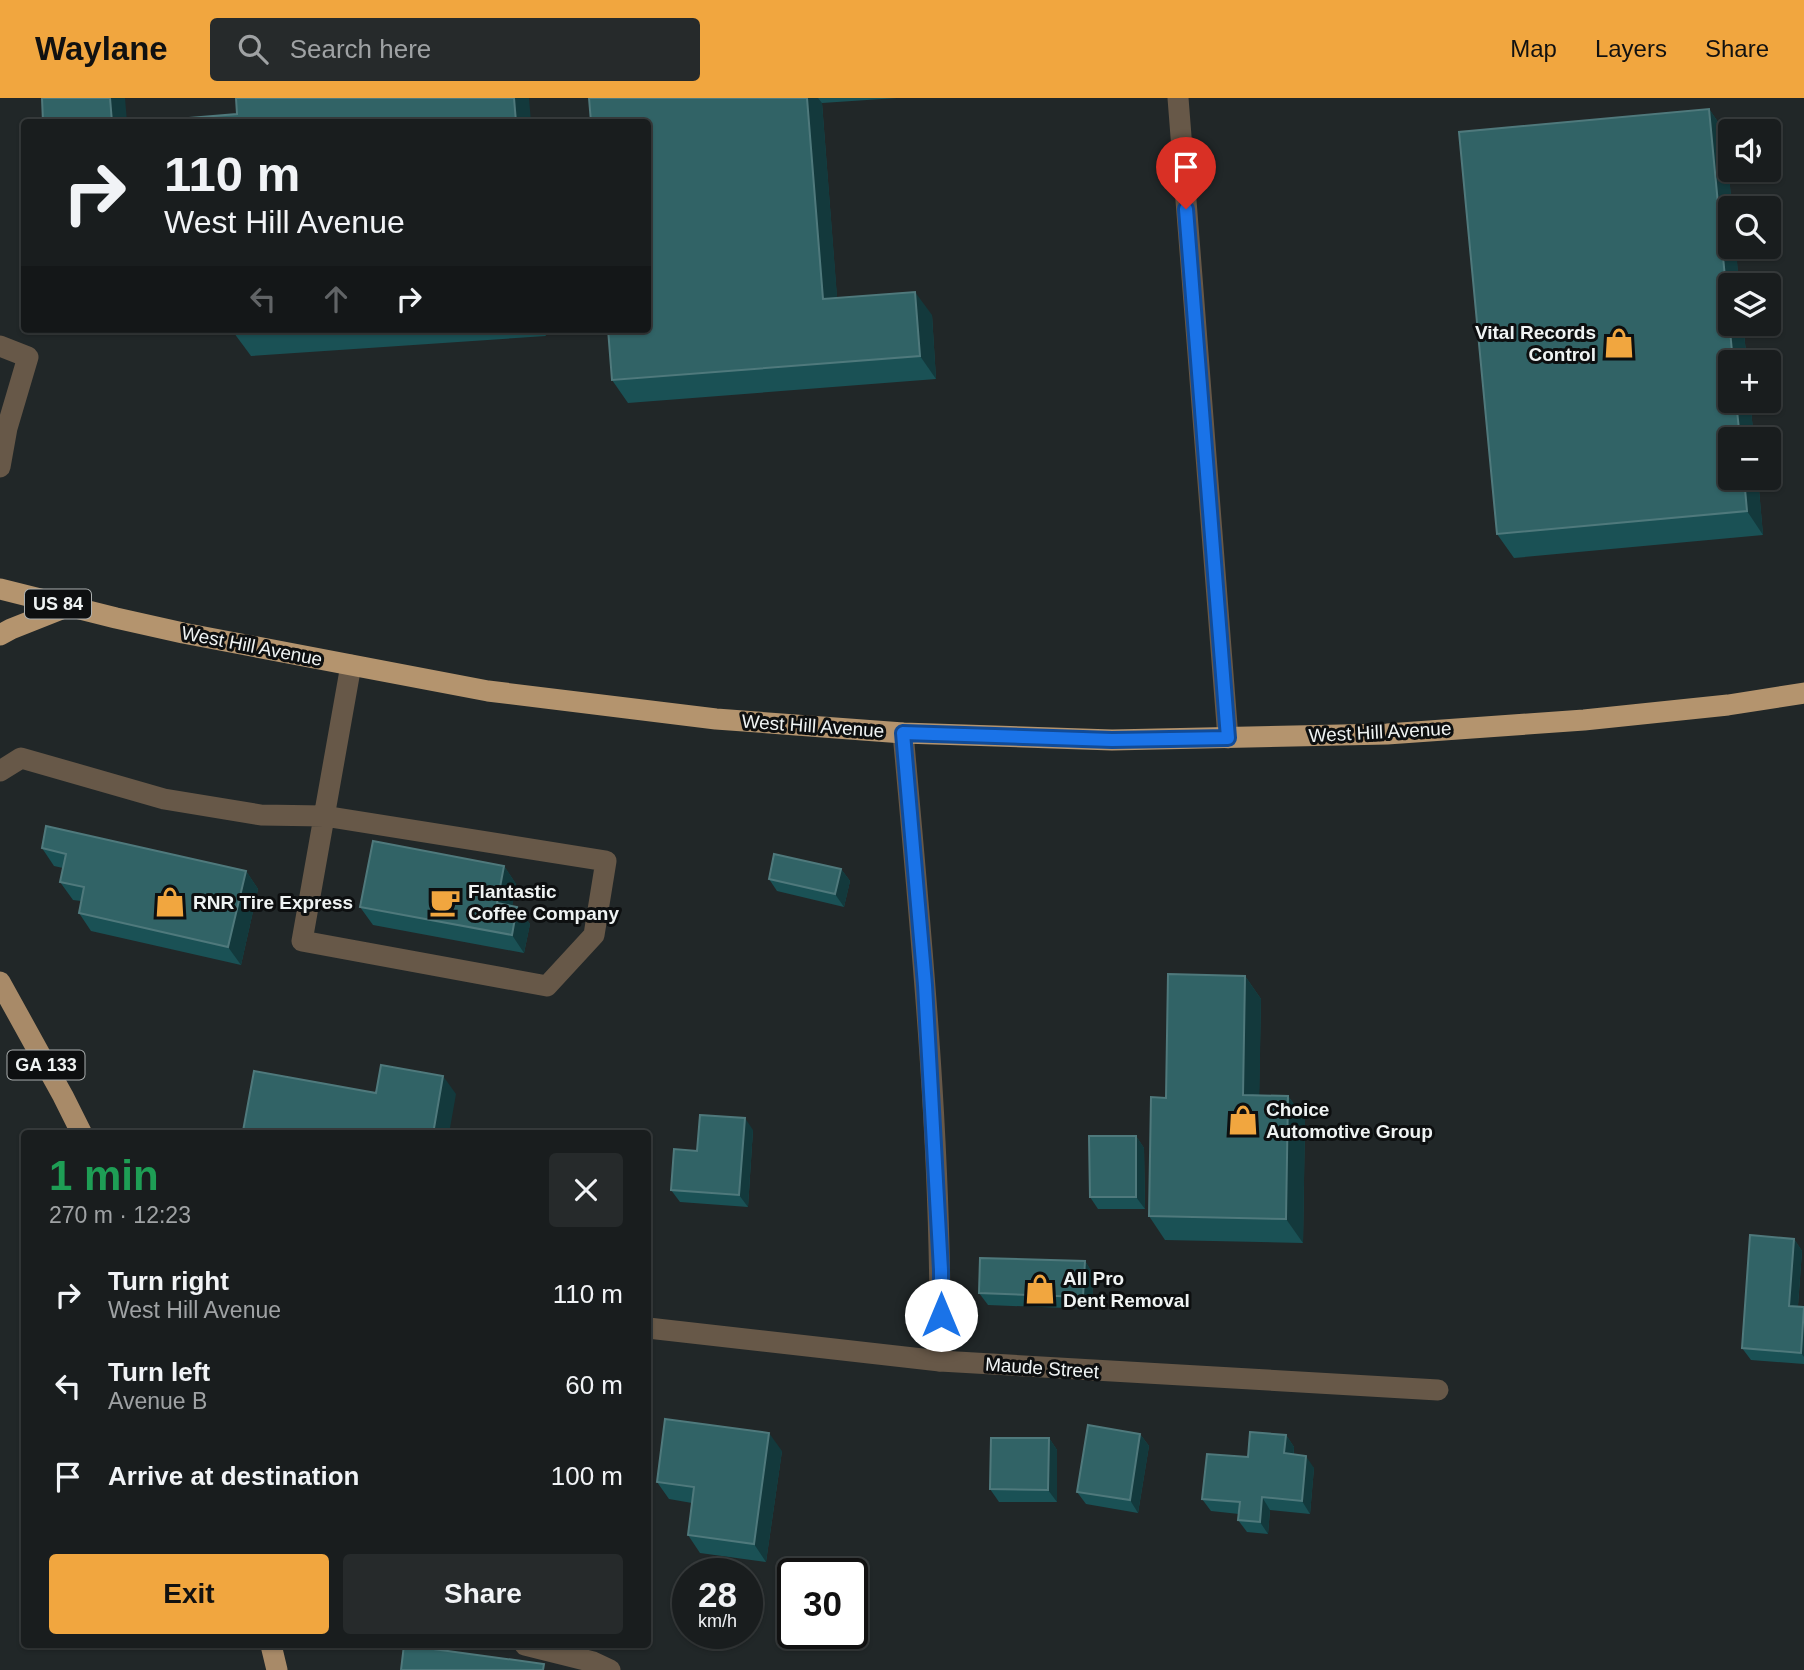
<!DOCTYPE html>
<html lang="en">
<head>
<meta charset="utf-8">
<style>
  :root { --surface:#191d1e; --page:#262a2b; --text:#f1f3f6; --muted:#9fa2a4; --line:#373b3c; --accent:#f1a63f }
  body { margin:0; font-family:Arial,sans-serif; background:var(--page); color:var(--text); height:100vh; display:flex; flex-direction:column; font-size:26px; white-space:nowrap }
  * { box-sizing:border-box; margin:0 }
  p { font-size:23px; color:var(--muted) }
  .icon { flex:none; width:38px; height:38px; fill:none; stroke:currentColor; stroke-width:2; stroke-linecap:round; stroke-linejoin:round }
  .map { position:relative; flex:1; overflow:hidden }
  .details { position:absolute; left:21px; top:1032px; width:630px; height:518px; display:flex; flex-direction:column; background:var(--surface); border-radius:7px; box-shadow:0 2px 5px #0004,0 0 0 2px var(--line) }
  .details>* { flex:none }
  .banner { position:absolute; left:21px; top:21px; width:630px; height:214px; border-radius:7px; box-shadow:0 2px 5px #0004,0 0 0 2px var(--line); background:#191d1e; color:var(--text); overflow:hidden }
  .fabs { position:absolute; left:1718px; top:21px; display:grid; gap:14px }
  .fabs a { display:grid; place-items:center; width:63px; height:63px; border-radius:7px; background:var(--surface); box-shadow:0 2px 5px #0004,0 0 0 2px var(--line); font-size:35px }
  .speed { position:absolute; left:672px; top:1460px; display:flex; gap:14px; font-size:35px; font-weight:700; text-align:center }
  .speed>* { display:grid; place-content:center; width:91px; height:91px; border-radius:50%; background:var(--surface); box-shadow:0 2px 5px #0004,0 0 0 2px var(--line); line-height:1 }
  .speed small { font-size:18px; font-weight:400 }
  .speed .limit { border:4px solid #111; border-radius:10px; background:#fff; color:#111 }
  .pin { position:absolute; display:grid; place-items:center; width:60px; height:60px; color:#fff; margin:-72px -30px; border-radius:50% 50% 50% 0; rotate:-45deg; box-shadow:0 0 7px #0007 }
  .pin .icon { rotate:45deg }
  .me { position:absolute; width:77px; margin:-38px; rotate:0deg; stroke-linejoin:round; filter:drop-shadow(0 0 5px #0008) }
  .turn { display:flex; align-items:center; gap:24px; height:147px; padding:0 28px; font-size:32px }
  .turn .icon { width:91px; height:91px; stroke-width:2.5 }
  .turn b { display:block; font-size:49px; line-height:60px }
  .lanes { display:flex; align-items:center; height:66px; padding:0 28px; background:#0003; justify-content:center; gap:35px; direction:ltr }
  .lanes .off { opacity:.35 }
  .round { display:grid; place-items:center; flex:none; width:74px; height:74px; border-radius:7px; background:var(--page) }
  .headline { display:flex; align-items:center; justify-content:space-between; height:119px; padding:0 28px }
  h1 { font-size:42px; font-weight:700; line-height:52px; color:#1e9e55 }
  .action { display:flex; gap:14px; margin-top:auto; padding:14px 28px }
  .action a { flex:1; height:80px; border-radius:7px; background:var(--accent); color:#111; font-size:28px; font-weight:700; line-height:80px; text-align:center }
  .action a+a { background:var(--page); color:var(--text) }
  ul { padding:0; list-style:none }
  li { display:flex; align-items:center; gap:21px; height:91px; padding:0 28px }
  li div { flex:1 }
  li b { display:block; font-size:26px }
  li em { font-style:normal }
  header { display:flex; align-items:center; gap:42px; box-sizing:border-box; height:98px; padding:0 35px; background:var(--accent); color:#111 }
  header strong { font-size:33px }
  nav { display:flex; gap:38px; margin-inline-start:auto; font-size:24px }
  .search { width:490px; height:63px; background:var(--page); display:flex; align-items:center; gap:18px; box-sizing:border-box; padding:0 24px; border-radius:7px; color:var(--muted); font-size:26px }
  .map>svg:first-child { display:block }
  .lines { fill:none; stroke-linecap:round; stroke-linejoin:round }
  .service { stroke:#675848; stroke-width:21 }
  .minor { stroke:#675848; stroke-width:21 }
  .primary { stroke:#a88a68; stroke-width:21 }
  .trunk { stroke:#b4946e; stroke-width:21 }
  .wall { fill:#1a5155 }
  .shaded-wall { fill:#13393c }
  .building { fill:#316366; stroke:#4f797c; stroke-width:2 }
  .route-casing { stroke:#114b97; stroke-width:18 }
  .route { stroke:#1a73e8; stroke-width:12 }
  .labels { text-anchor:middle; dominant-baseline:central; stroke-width:6; stroke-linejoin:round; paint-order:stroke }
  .shield { fill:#0d0f10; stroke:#abafaf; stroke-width:2 }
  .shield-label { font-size:18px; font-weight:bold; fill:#eff3f3 }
  .poi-label { font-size:19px; font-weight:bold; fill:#eff3f3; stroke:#0d0f10; text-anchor:start }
  .street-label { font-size:19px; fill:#eff3f3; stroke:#0d0f10 }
</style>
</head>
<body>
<header>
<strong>Waylane</strong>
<div class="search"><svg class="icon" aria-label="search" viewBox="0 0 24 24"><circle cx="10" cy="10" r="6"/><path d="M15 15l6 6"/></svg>Search here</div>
<nav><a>Map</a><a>Layers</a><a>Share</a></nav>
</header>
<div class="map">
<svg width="1804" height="1572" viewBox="0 0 1804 1572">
  <rect width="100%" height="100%" fill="#212728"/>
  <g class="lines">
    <g class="service">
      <path d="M0 248 28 259 7 330 0 369"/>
      <path d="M0 673 21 660 164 701 261 717 324 718 606 763 594 837 547 888 302 843 351 567"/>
    </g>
    <g class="minor">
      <path d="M1178 0 1228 640"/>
      <path d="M903 635C922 844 942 1053 940 1263"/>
      <path d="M648 1230 940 1263 1438 1292"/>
      <path d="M525 1547 593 1564 610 1572"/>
    </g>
    <g class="primary">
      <path d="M0 884 63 998 82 1036"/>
      <path d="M271 1547 277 1572"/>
    </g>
    <g class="trunk">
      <path d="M0 491 116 520 183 535 488 593 716 621 903 635 1112 642 1387 636 1584 622 1728 607 1804 595"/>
      <path d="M0 537 11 531 69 508"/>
    </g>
  </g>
  <g class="wall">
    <path d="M589 0H897L822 5 837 200 932 217 936 281 628 305 612 282Z"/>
    <path d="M1709 11 1725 34 1739 187H1731L1743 226 1747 264H1731V303H1750L1754 341 1731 380H1758L1763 437 1514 460 1497 436Z"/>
    <path d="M234 231H545L546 238 251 258 234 235Z"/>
    <path d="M42 750 246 773 258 791 241 867 91 833 79 815 81 803 73 802 60 784 63 770 54 768Z"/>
    <path d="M504 768 516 786 512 808 517 809 530 826 524 855 373 827 360 809Z"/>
    <path d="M841 771 850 783 844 809 777 793 769 781Z"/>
    <path d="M1245 878 1261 901 1259 997 1288 998 1305 1021 1303 1145 1165 1142 1149 1118 1166 1000Z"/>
    <path d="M753 1032 748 1109 680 1104 671 1092 697 1053Z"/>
    <path d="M1136 1038 1144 1050 1145 1111H1098L1090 1099Z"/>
    <path d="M1794 1141 1802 1153 1798 1208 1804 1209V1266L1751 1262 1742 1250Z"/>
    <path d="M1085 1163 1093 1176 1092 1211 988 1207 979 1195Z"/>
    <path d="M1140 1336 1149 1348 1138 1415 1086 1406 1077 1394Z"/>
    <path d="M1286 1337 1294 1349V1356L1314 1370 1310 1416 1270 1412 1268 1436 1247 1434 1238 1422 1239 1416 1211 1413 1202 1401 1248 1359Z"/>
    <path d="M1049 1340 1057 1352V1404H999L990 1391Z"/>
    <path d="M782 1353 766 1464 700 1455 688 1437 692 1405 669 1401 657 1384Z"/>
  </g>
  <g class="shaded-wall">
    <path d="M110 0H125L127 24H112Z"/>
    <path d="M514 0H529L531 24H516Z"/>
    <path d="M807 0H818L822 5 839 224 823 201Z"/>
    <path d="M1709 11 1725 34 1732 110H1731V149H1736L1739 187H1731V226H1743L1747 264H1733Z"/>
    <path d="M915 194 932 217 936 281 920 258Z"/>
    <path d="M541 231H545L546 238Z"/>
    <path d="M1736 303H1750L1754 341H1740Z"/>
    <path d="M1744 380H1758L1763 437 1747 413Z"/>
    <path d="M504 768 516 786 510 822 497 805Z"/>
    <path d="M841 771 850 783 844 809 835 796Z"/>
    <path d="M246 773 258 791 241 867 228 849Z"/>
    <path d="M517 809 530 826 524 855 512 837Z"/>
    <path d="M1245 878 1261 901 1259 1020 1243 997Z"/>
    <path d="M443 978 456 996 449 1036H433Z"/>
    <path d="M1288 998 1305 1021 1303 1145 1286 1121Z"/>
    <path d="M745 1020 753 1032 748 1109 739 1097Z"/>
    <path d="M1136 1038 1144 1050 1145 1111 1136 1099Z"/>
    <path d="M1794 1141 1802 1153 1797 1220 1789 1208Z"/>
    <path d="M1085 1163 1093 1176 1092 1211 1083 1199Z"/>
    <path d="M1804 1215V1259L1801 1255Z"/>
    <path d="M769 1335 782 1353 766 1464 754 1446Z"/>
    <path d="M1140 1336 1149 1348 1138 1415 1130 1402Z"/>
    <path d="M1286 1337 1294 1349 1293 1367 1284 1355Z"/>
    <path d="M1049 1340 1057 1352V1404L1048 1392Z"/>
    <path d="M1306 1358 1314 1370 1310 1416 1302 1403Z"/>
    <path d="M1262 1399 1270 1412 1268 1436 1260 1424Z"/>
  </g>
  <g class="building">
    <path d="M42 0H110L112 24H43Z"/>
    <path d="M236 0H514L516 24H191L190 20 237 16Z"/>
    <path d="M589 0H807L823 201 915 194 920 258 612 282 608 231H648V24H591Z"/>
    <path d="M1709 11 1733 264H1731V303H1736L1740 341H1731V380H1744L1747 413 1497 436 1459 34Z"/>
    <path d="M234 231H295L234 235Z"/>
    <path d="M46 728 246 773 228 849 79 815 84 789 60 784 66 756 42 750Z"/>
    <path d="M373 743 504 768 497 805 517 809 512 837 360 809Z"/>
    <path d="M774 756 841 771 835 796 769 781Z"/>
    <path d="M1168 876 1245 878 1243 997 1288 998 1286 1121 1149 1118 1151 999 1166 1000Z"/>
    <path d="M381 967 443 978 433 1036H257L243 1033 254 973 376 995Z"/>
    <path d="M700 1017 745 1020 739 1097 671 1092 674 1051 697 1053Z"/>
    <path d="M1089 1038H1136V1099H1090Z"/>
    <path d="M1750 1137 1794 1141 1789 1208 1804 1209 1801 1255 1742 1250Z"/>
    <path d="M980 1160 1085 1163 1083 1199 979 1195Z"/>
    <path d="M665 1321 769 1335 754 1446 688 1437 694 1389 657 1384Z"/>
    <path d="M1088 1327 1140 1336 1130 1402 1077 1394Z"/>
    <path d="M1250 1334 1286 1337 1284 1355 1306 1358 1302 1403 1262 1399 1260 1424 1238 1422 1240 1404 1202 1401 1207 1356 1248 1359Z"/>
    <path d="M991 1340H1049L1048 1392 990 1391Z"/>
    <path d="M404 1547 544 1566 543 1572H401Z"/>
  </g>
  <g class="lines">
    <g class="route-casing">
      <path id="route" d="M941 1217V1172L925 887 903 635 1112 642 1228 640 1186 111"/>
    </g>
    <use href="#route" class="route"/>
  </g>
  <defs>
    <g id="shop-bare" transform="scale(2.415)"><path d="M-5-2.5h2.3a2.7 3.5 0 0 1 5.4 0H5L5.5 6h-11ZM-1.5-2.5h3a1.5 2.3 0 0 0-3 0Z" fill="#f1a63f" stroke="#0d0f10" stroke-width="2.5" paint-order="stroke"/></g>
    <g id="cafe-bare" transform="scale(2.415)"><path d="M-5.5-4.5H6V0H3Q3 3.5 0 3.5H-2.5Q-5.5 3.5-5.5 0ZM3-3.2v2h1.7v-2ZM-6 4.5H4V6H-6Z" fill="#f1a63f" stroke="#0d0f10" stroke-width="2.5" paint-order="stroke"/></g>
  </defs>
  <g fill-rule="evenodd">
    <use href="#shop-bare" x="1619" y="245"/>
    <use href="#shop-bare" x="170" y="804"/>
    <use href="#cafe-bare" x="445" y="804"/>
    <use href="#shop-bare" x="1243" y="1022"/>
    <use href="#shop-bare" x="1040" y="1191"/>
  </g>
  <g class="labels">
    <g class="shield">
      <rect x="25" y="491.5" width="66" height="29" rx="5"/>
      <rect x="7.5" y="952.5" width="77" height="29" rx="5"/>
    </g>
    <g class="shield-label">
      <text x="58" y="506">US 84</text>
      <text x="46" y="967">GA 133</text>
    </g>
    <g class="poi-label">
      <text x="1596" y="234" text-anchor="end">Vital Records<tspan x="1596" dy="22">Control</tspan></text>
      <text x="468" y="793">Flantastic<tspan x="468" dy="22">Coffee Company</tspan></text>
      <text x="193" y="804">RNR Tire Express</text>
      <text x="1266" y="1011">Choice<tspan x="1266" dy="22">Automotive Group</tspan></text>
      <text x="1063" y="1180">All Pro<tspan x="1063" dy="22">Dent Removal</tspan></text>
    </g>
    <g class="street-label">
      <text transform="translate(252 548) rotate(11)">West Hill Avenue</text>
      <text transform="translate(813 628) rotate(4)">West Hill Avenue</text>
      <text transform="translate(1380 634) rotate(-3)">West Hill Avenue</text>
      <text transform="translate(1042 1270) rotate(4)">Maude Street</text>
    </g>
  </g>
</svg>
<div class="fabs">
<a><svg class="icon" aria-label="sound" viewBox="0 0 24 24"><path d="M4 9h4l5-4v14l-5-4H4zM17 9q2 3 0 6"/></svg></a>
<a><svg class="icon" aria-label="search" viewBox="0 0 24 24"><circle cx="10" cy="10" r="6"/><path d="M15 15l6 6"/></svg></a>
<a><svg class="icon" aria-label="layers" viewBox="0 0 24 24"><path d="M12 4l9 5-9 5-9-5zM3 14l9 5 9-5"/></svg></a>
<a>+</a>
<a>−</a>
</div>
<div class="speed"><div>28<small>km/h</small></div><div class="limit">30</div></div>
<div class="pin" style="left:1186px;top:111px;background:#d93025"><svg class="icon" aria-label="arrive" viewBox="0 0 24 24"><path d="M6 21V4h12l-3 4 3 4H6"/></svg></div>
<svg class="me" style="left:941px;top:1217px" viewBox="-20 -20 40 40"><circle r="19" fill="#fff"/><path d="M0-13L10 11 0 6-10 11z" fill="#1a73e8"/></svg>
<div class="banner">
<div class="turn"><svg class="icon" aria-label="right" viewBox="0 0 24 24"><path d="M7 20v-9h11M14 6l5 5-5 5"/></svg><div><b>110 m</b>West Hill Avenue</div></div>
<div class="lanes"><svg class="icon off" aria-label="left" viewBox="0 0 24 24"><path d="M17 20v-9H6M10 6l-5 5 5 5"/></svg><svg class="icon off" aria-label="ahead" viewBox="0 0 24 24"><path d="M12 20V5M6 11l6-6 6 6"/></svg><svg class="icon" aria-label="right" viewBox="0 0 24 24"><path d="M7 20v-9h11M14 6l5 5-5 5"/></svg></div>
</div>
<section class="details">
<div class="headline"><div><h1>1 min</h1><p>270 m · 12:23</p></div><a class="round"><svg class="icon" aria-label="close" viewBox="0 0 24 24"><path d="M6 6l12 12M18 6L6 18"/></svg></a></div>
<ul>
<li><svg class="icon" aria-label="right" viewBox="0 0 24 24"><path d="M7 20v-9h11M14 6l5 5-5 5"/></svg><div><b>Turn right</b><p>West Hill Avenue</p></div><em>110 m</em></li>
<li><svg class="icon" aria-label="left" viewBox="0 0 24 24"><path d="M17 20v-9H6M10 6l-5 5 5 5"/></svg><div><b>Turn left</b><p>Avenue B</p></div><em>60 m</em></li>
<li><svg class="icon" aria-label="arrive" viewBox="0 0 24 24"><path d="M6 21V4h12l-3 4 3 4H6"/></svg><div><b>Arrive at destination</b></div><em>100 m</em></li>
</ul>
<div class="action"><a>Exit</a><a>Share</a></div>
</section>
</div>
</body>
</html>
